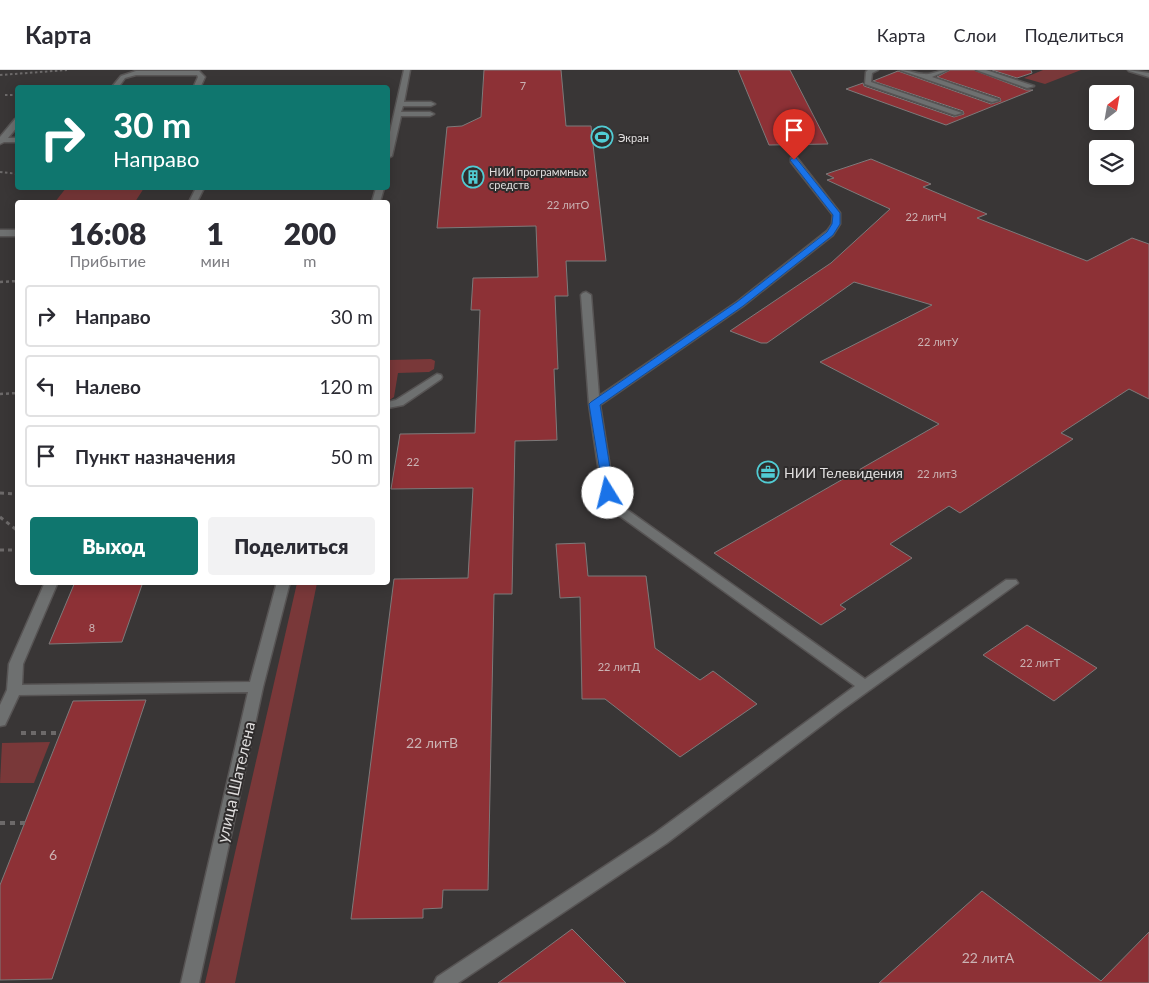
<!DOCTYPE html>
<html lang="ru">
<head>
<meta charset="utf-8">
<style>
  :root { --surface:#fff; --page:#f2f2f3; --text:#2b2b33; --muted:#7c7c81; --line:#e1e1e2; --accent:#0f766e }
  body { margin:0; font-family:Lato,sans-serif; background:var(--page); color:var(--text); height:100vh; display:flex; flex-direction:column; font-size:19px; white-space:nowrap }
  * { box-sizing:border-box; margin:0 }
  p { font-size:16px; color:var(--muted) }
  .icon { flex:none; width:28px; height:28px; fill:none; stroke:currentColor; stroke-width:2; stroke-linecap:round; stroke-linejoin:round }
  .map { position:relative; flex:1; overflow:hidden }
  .panel { position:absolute; left:15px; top:130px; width:375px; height:385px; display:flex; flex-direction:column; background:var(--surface); border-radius:5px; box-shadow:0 2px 12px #0003 }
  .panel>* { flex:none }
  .top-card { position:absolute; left:15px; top:15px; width:375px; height:105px; border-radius:5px; box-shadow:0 2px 12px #0003; background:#0f766e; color:#fff; overflow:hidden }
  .needle { width:32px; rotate:31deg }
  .buttons { position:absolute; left:1089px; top:15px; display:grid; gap:10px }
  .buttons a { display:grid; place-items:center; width:45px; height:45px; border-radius:5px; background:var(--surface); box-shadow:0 2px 12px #0003; font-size:25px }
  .pin { position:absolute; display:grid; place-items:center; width:42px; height:42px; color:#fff; margin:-51px -21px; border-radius:50% 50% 50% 0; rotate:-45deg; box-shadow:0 0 5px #0007 }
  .pin .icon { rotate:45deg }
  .me { position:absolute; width:55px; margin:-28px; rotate:351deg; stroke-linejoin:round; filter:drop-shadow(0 0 4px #0008) }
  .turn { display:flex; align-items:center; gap:18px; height:105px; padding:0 15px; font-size:22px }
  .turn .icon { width:65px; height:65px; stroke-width:2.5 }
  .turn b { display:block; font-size:35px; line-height:42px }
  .eta { display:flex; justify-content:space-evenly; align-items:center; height:85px; text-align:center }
  .eta b { font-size:30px; font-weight:800; line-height:35px }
  .action { display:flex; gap:10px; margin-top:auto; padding:10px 15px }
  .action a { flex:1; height:58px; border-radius:5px; background:var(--accent); color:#fff; font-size:20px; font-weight:800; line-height:58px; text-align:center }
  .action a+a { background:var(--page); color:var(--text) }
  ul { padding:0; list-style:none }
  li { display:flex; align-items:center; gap:15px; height:62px; margin:0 10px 8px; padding:0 5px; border:2px solid var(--line); border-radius:5px }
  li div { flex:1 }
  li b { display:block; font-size:19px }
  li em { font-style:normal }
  header { display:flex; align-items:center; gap:30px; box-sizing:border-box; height:70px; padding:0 25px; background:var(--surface); border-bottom:1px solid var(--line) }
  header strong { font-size:24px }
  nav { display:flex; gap:28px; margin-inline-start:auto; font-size:18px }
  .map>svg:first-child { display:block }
  .green { fill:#793839 }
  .building { fill:#8d3136; stroke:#7d7a7a }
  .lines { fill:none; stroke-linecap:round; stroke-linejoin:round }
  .minor-casing { stroke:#575454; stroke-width:3 }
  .path-far3 { stroke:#6c6969; stroke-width:2; stroke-dasharray:2.5 2.5; stroke-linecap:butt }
  .path-far2 { stroke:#6c6969; stroke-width:2.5; stroke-dasharray:3 3; stroke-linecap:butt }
  .path-far1 { stroke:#6c6969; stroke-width:3; stroke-dasharray:4 4; stroke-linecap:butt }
  .path { stroke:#6c6969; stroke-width:4; stroke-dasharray:5 5; stroke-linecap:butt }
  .minor { fill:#6e7070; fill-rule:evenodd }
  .route { fill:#1a73e8; stroke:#114b97 }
  .labels { text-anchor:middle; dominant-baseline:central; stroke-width:4; stroke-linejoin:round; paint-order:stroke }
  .number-label { font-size:11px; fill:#cbb3b4 }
  .far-poi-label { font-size:11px; fill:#e0dede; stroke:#2f2c2c; text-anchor:start }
  .poi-label { font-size:14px; fill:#e0dede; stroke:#2f2c2c; text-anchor:start }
  .near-number-label { font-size:14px; fill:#cbb3b4 }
  .near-street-label { font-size:16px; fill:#e0dede; stroke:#2f2c2c }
</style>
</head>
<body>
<header>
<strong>Карта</strong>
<nav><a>Карта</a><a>Слои</a><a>Поделиться</a></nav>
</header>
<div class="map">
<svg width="1149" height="913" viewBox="0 0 1149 913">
  <rect width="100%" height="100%" fill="#393636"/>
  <g class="green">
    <path d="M1043 0H1081L1045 14 1024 8Z"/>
    <path d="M66 118H144L135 132H55Z"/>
    <path d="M431 289 435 291 434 299 429 302 398 303 394 327 388 331V290Z"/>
    <path d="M297 513H317L235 913H205Z"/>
    <path d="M50 672 34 713H0L2 673Z"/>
  </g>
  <g class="building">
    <path d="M484 0H561L566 56H591L606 191H566L568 226H555L558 299H554L557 370 515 371 512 524H494L488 820H443L442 838 423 839V848L351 849 394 509 468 508 473 418 391 419 400 364 475 363 480 240H471L473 208 538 207 536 156 437 158 447 57 462 56 481 47Z"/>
    <path d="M738 0H790L828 74 769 75Z"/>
    <path d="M950 0H974L1026 20H1033L946 55 846 19 863 13 864 16 954 47 964 44 963 41 873 11 898 1 991 34 1001 31 1000 28 937 7Z"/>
    <path d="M992 0H1031L1032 3 1017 8Z"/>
    <path d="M871 89 931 114 923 117 987 144 977 148 1087 191 1132 168 1149 174V329L1129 319 1061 363 1073 369 960 443 949 436 890 474 912 488 840 535 846 539 821 555 714 483 939 354 820 292 932 235 854 212 767 273H761L730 261 831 193 890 139 827 110 834 108 826 104Z"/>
    <path d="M585 473 588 506H646L655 578 700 610 713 601 757 634 680 687 605 629H582L580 527 560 528 556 474Z"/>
    <path d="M75 512H143L122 572 49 574Z"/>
    <path d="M1027 555 1097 598 1054 631 983 585Z"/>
    <path d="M146 630 52 909 0 910V815L73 631Z"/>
    <path d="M982 821 1101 911 1149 862V913H879Z"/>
    <path d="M572 859 626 913H498L534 887Z"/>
  </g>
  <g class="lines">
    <g class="minor-casing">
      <g id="minor">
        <path d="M404 0H410L404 32H431L435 34 431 36H403L401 42H430L434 44 430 46H401L392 86 388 88V71Z"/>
        <path d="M868 0H878L872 3 871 12 962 43 955 45 865 14 866 2Z"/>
        <path d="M900 0C908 0 916 4 924 4 931 5 940 0 948 0L932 7 999 30 992 32Z"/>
        <path d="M976 0H986L1034 16 1027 18Z"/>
        <path d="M1128 0 1149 3V7L1129 1Z"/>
        <path d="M136 1H199L205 7 200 18H193L198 7 197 5H136L125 8 118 18H111L121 6Z"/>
        <path d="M15 49H18V56L8 68H18V72H4L0 74V67Z"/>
        <path d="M791 88H797L840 143V154L833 165 743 236 600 335 614 423 622 436 865 609 1006 510H1016L1018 513 842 640 667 773 458 913H434L437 907 655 763 855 616 613 441 602 423 589 334 581 225 583 223 586 222 591 225 599 326 737 232 827 161 832 154 833 145 791 92Z"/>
        <path d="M196 118H204L197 132H189Z"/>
        <path d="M376 118H384L380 132H372Z"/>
        <rect x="0" y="160" width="18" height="6"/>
        <path d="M437 304 441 305 442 307 441 309 403 335 388 338V332L396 330Z"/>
        <path d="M45 512H58L23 594 22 615 250 612 277 512H290L263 617 199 913H181L248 622 19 625 5 655 0 656V635L7 620 9 594Z"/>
      </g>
    </g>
    <g class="path-far3">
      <path d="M0 5 67 0"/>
      <path d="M292 16V18"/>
      <path d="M237 18 238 16"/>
      <path d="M5 25H18"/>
      <path d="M0 102 18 104"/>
    </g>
    <g class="path-far2">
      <path d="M0 212 18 211"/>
      <path d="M0 324 18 323"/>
    </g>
    <g class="path-far1">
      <path d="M0 423 18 424"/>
      <path d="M0 447 18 461"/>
      <path d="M0 480H18"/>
    </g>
    <g class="path">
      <path d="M21 663H60"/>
      <path d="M0 753H25"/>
    </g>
    <use href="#minor" class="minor"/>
  </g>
  <path class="route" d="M794 87 796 88 840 143V154L833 165 743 236 600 335 614 423 608 427 604 426 589 334 591 332 737 232 827 162 832 154 833 145 790 90Z"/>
  <defs>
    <g id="stadium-ring" transform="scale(1.125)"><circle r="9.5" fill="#2f2c2c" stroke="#51ccd4" stroke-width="1.5"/><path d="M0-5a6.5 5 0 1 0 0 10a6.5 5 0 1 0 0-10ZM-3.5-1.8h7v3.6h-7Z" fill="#51ccd4"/></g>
    <g id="building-ring" transform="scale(1.125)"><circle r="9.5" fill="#2f2c2c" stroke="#51ccd4" stroke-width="1.5"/><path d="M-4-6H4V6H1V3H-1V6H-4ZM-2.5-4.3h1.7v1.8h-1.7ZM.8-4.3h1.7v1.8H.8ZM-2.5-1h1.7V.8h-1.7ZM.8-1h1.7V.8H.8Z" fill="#51ccd4"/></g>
    <g id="office-ring" transform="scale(1.125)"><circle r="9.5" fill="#2f2c2c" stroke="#51ccd4" stroke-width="1.5"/><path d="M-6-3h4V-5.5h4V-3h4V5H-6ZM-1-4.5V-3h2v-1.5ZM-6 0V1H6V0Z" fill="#51ccd4"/></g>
  </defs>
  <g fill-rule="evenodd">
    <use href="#stadium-ring" x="602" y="67"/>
    <use href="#building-ring" x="473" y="107"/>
    <use href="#office-ring" x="768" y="402"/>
  </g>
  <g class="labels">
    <g class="number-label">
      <text x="523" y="15">7</text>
      <text x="568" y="134">22 литО</text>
      <text x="926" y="146">22 литЧ</text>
      <text x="938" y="271">22 литУ</text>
      <text x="413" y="391">22</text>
      <text x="937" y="403">22 литЗ</text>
      <text x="92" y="557">8</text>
      <text x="1040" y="592">22 литТ</text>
      <text x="619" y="596">22 литД</text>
    </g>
    <g class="far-poi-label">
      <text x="618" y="67">Экран</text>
      <text x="489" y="101">НИИ программных<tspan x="489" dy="13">средств</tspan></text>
    </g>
    <g class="poi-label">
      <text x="784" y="402">НИИ Телевидения</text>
    </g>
    <g class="near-number-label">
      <text x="432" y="672">22 литВ</text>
      <text x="53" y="784">6</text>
      <text x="988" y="887">22 литА</text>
    </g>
    <g class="near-street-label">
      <text transform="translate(235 712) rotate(-77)">улица Шателена</text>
    </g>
  </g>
</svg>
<div class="buttons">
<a><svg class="needle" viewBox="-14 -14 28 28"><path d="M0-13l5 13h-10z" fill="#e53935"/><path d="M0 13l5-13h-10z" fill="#7c7c81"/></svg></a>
<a><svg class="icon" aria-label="layers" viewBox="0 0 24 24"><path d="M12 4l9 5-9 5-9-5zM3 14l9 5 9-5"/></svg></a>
</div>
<div class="pin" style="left:794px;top:90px;background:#d93025"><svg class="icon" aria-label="arrive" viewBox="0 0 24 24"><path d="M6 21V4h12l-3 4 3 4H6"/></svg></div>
<svg class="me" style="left:608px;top:423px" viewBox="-20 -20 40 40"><circle r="19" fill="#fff"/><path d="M0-13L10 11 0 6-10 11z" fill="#1a73e8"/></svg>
<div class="top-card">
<div class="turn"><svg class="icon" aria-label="right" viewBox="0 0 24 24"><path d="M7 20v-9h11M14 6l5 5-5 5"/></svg><div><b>30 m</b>Направо</div></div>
</div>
<section class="panel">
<div class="eta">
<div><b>16:08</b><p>Прибытие</p></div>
<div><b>1</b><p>мин</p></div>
<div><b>200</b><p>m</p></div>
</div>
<ul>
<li><svg class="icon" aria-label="right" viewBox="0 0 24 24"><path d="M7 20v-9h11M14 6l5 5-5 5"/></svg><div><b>Направо</b></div><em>30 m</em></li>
<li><svg class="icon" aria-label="left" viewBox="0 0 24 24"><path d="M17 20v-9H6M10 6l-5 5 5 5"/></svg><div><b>Налево</b></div><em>120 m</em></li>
<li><svg class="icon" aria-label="arrive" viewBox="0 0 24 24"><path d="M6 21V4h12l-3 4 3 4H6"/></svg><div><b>Пункт назначения</b></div><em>50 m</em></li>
</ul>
<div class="action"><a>Выход</a><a>Поделиться</a></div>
</section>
</div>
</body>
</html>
